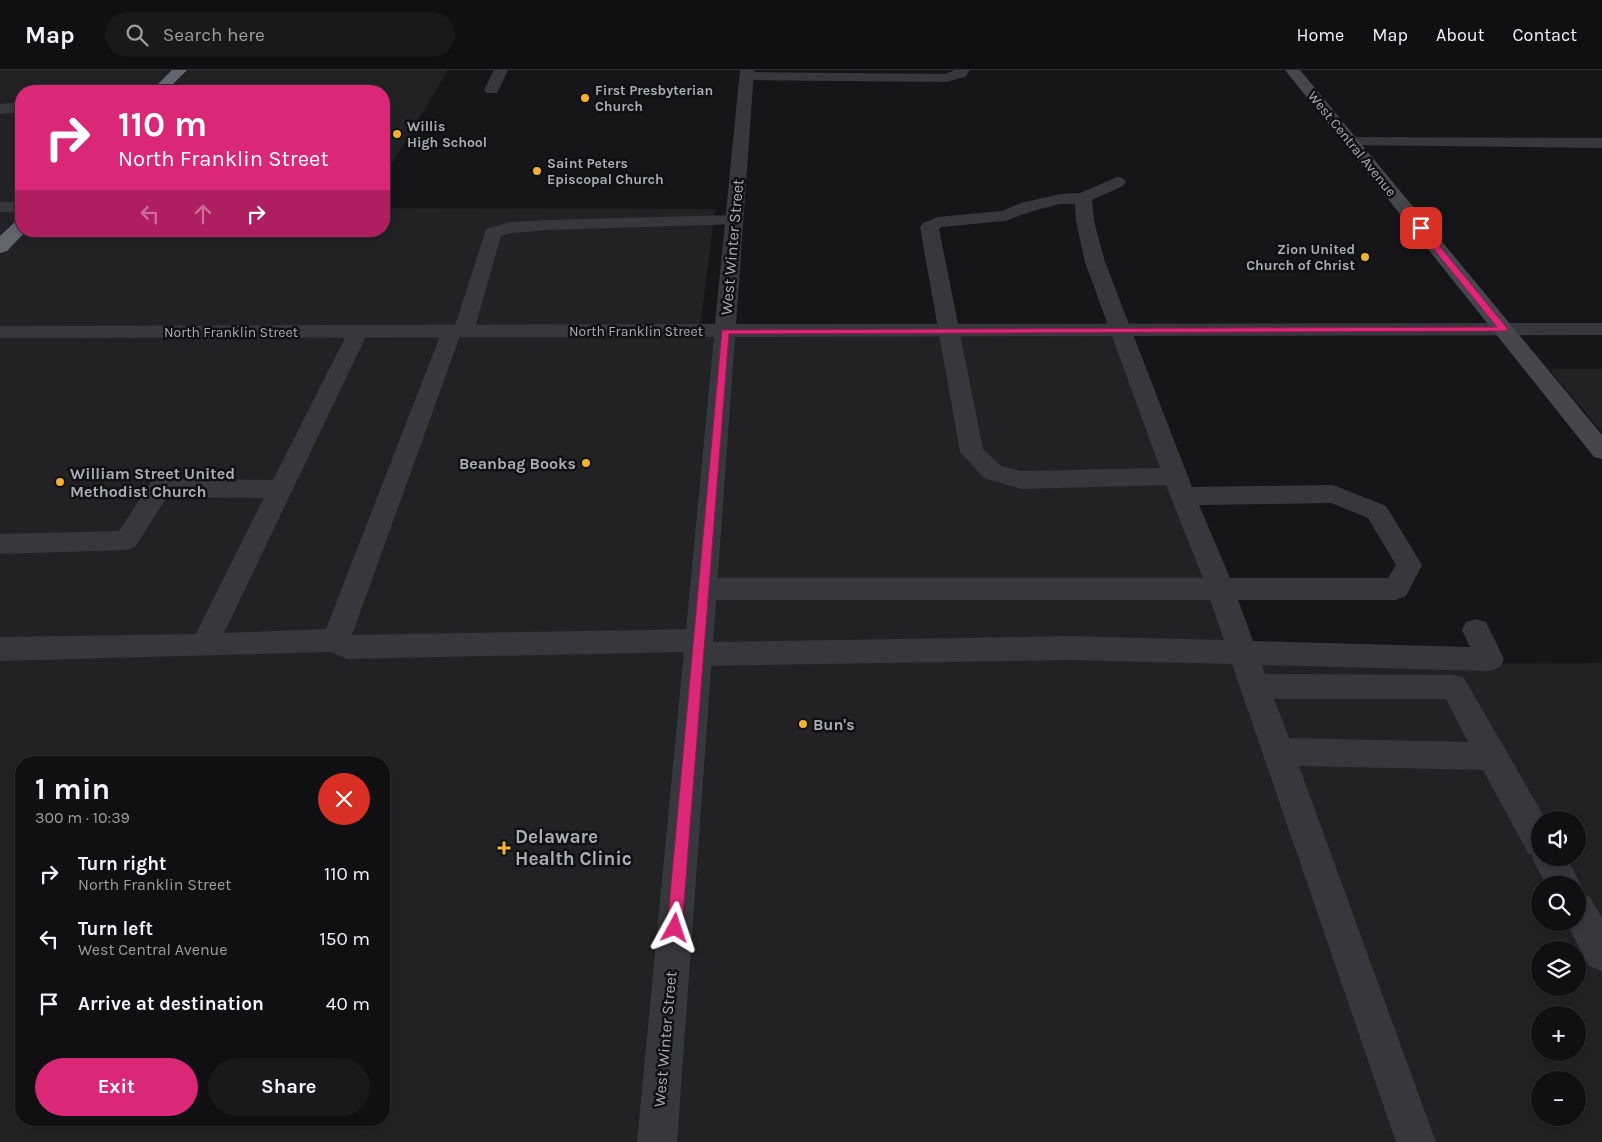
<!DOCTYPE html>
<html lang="en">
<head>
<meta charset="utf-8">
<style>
  :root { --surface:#101012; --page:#19191b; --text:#f1f3f6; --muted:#9c9d9f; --line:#303032; --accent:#db2777 }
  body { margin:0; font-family:Karla,sans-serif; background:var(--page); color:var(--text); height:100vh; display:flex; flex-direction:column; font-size:19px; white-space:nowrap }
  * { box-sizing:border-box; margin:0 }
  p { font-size:16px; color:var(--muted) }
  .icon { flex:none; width:28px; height:28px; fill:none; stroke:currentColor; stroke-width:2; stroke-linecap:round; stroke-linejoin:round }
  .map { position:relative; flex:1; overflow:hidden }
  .drawer { position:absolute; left:15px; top:686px; width:375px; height:370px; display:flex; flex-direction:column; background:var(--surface); border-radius:20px; box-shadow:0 2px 8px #0003,0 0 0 1px var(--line) }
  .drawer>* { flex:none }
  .guide { position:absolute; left:15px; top:15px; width:375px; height:152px; border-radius:20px; box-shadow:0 2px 8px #0003,0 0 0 1px var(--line); background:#db2777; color:#fff; overflow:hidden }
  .tools { position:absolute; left:1531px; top:741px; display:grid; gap:10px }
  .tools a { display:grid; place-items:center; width:55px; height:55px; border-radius:50%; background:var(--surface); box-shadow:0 2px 8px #0003,0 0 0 1px var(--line); font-size:25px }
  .pin { position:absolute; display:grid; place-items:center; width:42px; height:42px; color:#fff; margin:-21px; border-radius:10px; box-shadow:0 2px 8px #0006 }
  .me { position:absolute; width:55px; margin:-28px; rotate:5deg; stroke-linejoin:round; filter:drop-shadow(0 0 4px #0008) }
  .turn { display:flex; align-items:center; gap:18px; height:105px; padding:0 20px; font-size:22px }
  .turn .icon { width:65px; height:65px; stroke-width:2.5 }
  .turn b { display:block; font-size:35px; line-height:42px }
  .lanes { display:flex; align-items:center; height:48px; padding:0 20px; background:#0003; justify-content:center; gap:25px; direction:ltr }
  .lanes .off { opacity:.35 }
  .round { display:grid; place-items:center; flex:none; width:52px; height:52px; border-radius:26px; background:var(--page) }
  .summary { display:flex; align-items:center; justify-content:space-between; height:85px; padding:0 20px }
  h1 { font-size:30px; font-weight:700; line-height:38px }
  .button { display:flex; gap:10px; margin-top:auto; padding:10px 20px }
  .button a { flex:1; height:58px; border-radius:30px; background:var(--accent); color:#fff; font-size:20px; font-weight:700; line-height:58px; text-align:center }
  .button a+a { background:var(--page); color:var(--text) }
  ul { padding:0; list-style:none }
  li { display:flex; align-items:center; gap:15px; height:65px; padding:0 20px }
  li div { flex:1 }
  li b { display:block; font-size:19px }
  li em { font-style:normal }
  header { display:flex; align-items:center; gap:30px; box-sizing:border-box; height:70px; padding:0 25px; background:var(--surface); border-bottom:1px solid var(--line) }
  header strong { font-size:24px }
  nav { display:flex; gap:28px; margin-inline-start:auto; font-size:18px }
  .search { width:350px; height:45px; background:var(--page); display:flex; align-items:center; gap:12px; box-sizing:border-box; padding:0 18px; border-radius:28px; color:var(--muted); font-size:19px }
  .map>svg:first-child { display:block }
  .built { fill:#222225; fill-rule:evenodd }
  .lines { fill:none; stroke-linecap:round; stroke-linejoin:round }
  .lane { fill:#37383d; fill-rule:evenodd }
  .street { fill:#37383d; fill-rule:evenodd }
  .secondary { fill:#45474d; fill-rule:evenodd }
  .highway { fill:#63666e; fill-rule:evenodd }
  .route { fill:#db2777; stroke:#8e194d }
  .poi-dot { fill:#f2b134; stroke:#111113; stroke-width:2 }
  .labels { text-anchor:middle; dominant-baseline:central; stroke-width:5; stroke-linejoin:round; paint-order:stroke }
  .far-poi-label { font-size:14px; font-weight:bold; fill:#a8adb8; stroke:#111113; text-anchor:start }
  .far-street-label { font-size:14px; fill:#a8adb8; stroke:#111113 }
  .street-label { font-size:16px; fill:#a8adb8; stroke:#111113 }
  .poi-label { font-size:16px; font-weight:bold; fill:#a8adb8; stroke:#111113; text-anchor:start }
  .near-poi-label { font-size:19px; font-weight:bold; fill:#a8adb8; stroke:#111113; text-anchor:start }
</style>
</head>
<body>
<header>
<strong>Map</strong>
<div class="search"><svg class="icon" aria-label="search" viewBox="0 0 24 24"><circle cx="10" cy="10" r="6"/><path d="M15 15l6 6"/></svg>Search here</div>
<nav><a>Home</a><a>Map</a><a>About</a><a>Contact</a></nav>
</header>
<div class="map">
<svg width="1602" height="1072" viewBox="0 0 1602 1072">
  <rect width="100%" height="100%" fill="#161618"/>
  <g class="built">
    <path d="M0 0H448L384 107V21H21V161H384V138L715 139 700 258 1112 255 1244 594 1602 593V1072H0ZM21 692H384V1050H21ZM1540 750H1578V788H1540ZM1540 815H1578V852H1540ZM1540 880H1578V918H1540ZM1540 945H1578V982H1540ZM1540 1010H1578V1048H1540Z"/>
    <path d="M1549 299H1602V362Z"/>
  </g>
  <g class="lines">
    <g class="lane">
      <path d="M494 0H508L497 23H487L484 20Z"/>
      <path d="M955 0H970L965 7 946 12 747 10 742 9 740 6 742 3 747 2 945 4Z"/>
      <path d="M21 32V42L0 44V34Z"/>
      <path d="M1350 67 1602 68V78L1344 75 1342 72 1344 69Z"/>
      <path d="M1117 107 1123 108 1126 112 1123 116 1092 130 1094 151 1105 192 1192 417 1333 415 1386 436 1422 495 1406 526 1396 530H1238L1253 571 1470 577 1462 560 1466 552 1476 549 1486 552 1504 589 1500 597 1490 601 1262 595 1265 604 1454 605 1464 608 1546 750H1540V788H1567L1581 815 1578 822 1590 827 1602 848V901L1589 896 1566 852H1578V815H1546L1532 788 1533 785 1528 783 1483 700 1299 696 1436 1072H1396L1232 594 1071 590 697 596 687 592 683 584 684 582 347 589 331 582 0 591V567L196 564 264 428 167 427 135 477 126 480 0 484V464L119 461 151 412 160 409 273 410 348 262 351 258 358 256 365 258 368 262 224 563 326 559 442 261 445 257 455 256 486 159 511 152 548 150 734 145 740 146 743 150 740 154 548 160 512 163 501 166 474 261 471 265 460 266 352 565 699 559 709 562 713 570 712 572 1071 566 1224 570 1210 530H703L693 526 689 519 693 512 703 508H1203L1166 415 1021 419 984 408 960 382 920 157 923 153 938 147 1002 141 1021 133 1060 124 1080 123ZM1060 134H1075L1076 151 1085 192 1160 398 1021 401 1001 396 983 379 939 159 942 157 1005 151 1033 141ZM1331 433 1368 448 1396 495 1388 508H1230L1199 435ZM1274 629H1446L1468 672 1289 668Z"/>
      <rect x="0" y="132" width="21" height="10"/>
    </g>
    <path class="street" d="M740 0H754L736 254 1602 253V265L735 267 677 1072H637L714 267 0 268V256L715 254Z"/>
    <path class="secondary" d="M1285 0H1300L1602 365V389L1594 387Z"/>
    <g class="highway">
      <path d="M172 0H187L166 21H151Z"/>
      <path d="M21 150V161H26L7 181 0 183V166L15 152Z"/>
    </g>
  </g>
  <path class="route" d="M1418 157H1424L1507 258V261L729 264 682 858 680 863 675 866 669 863 667 858 722 260 1497 257 1418 160Z"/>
  <g class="poi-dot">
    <circle cx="585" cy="28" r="5"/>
    <circle cx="397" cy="64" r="5"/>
    <circle cx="537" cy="101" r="5"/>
    <circle cx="1365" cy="187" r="5"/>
    <circle cx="586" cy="393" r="5"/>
    <circle cx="60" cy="412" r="5"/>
    <circle cx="803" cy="654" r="5"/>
    <path d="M501.5 770.5h5v5h5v5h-5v5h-5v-5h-5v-5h5z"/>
  </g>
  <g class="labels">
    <g class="far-poi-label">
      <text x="595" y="20">First Presbyterian<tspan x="595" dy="16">Church</tspan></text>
      <text x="407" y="56">Willis<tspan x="407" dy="16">High School</tspan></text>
      <text x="547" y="93">Saint Peters<tspan x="547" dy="16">Episcopal Church</tspan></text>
      <text x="1355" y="179" text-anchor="end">Zion United<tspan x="1355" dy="16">Church of Christ</tspan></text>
    </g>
    <g class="far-street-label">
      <text transform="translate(1352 74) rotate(51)">West Central Avenue</text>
      <text x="636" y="261">North Franklin Street</text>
      <text x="231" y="262">North Franklin Street</text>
    </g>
    <g class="street-label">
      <text transform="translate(732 177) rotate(-85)">West Winter Street</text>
      <text transform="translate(665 969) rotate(-85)">West Winter Street</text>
    </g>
    <g class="poi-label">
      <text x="576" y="393" text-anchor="end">Beanbag Books</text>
      <text x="70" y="403">William Street United<tspan x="70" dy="18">Methodist Church</tspan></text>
      <text x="813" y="654">Bun's</text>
    </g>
    <g class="near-poi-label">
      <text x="515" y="767">Delaware<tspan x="515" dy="22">Health Clinic</tspan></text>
    </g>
  </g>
</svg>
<div class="tools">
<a><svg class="icon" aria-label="sound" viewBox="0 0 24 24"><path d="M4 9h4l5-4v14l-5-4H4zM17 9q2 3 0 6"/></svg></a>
<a><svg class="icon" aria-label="search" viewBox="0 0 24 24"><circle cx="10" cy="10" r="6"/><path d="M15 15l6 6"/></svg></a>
<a><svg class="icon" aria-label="layers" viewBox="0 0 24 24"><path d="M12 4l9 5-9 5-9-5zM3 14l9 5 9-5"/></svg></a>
<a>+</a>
<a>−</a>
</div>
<div class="pin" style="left:1421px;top:158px;background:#d93025"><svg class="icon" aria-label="arrive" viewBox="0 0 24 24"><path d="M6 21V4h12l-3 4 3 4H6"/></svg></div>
<svg class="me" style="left:675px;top:858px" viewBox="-20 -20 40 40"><path d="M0-17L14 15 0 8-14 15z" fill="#db2777" stroke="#fff" stroke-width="4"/></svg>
<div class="guide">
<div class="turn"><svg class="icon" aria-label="right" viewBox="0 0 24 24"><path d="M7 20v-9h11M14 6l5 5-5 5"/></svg><div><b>110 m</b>North Franklin Street</div></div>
<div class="lanes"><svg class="icon off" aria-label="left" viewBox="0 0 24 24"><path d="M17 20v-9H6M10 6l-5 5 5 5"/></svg><svg class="icon off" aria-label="ahead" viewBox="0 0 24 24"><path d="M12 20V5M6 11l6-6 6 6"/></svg><svg class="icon" aria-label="right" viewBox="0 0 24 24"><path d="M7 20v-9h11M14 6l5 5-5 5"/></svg></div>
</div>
<section class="drawer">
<div class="summary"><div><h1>1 min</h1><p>300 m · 10:39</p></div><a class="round" style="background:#d93025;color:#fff"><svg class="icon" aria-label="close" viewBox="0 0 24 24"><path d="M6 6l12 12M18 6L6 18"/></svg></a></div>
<ul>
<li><svg class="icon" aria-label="right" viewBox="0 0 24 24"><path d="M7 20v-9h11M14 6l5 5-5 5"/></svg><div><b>Turn right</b><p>North Franklin Street</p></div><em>110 m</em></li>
<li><svg class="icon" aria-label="left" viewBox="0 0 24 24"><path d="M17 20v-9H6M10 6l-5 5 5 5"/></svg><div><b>Turn left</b><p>West Central Avenue</p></div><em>150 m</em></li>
<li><svg class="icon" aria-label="arrive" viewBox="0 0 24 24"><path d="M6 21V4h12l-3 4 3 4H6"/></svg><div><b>Arrive at destination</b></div><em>40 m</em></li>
</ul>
<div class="button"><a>Exit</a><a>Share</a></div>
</section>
</div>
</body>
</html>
